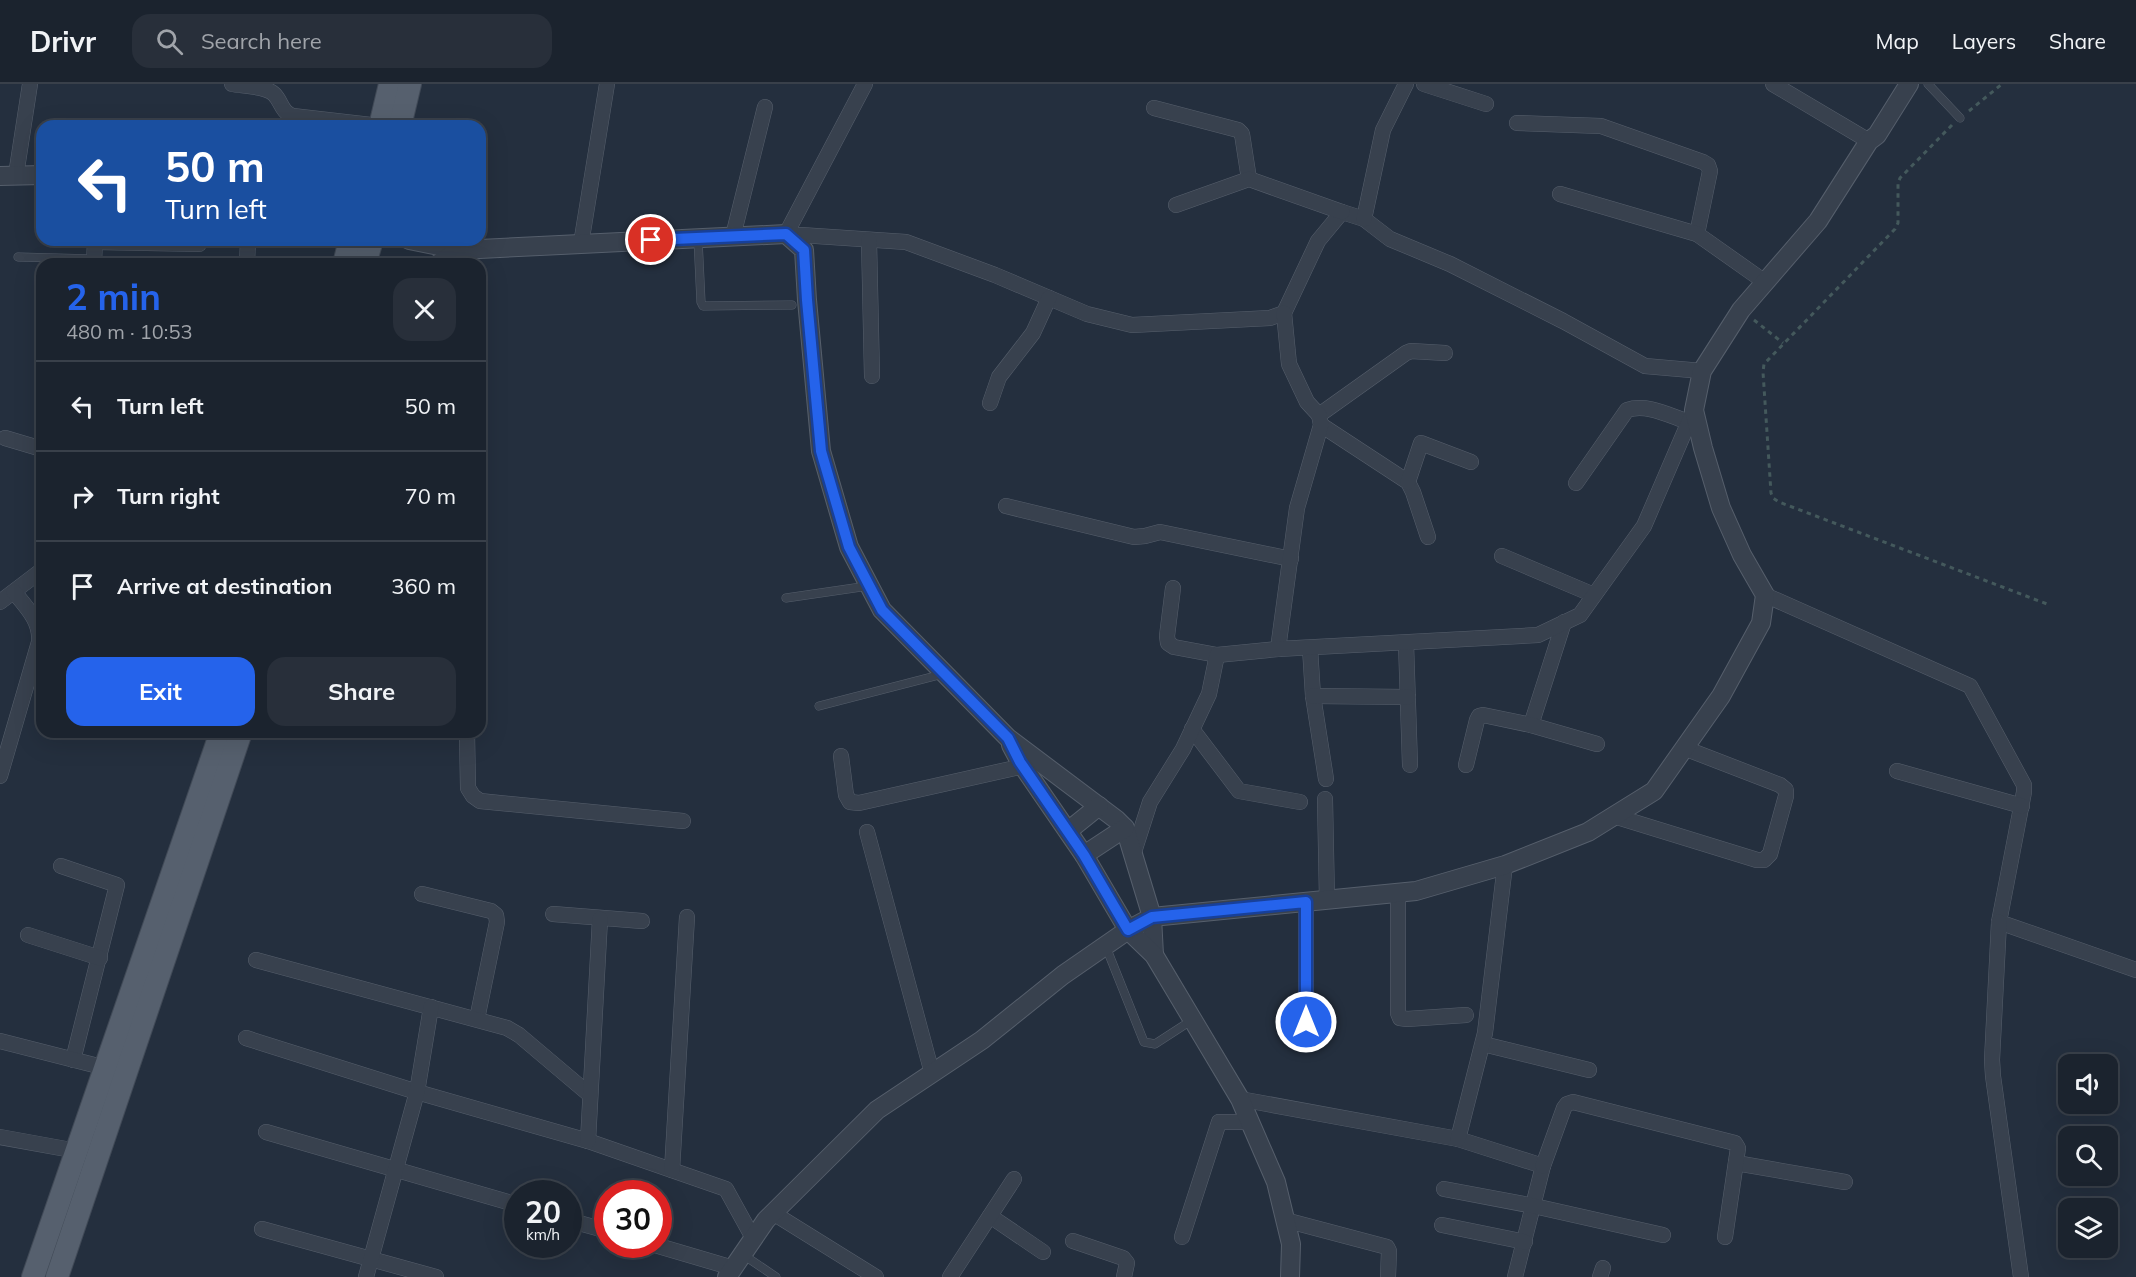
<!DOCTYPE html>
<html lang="en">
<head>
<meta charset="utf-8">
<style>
  :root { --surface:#1b232e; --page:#282f3a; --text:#f1f3f6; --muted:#a0a4aa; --line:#39404a; --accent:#2563eb }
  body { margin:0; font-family:Mulish,sans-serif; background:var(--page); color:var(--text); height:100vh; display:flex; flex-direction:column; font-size:22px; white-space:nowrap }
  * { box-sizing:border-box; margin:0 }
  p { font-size:20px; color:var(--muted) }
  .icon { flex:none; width:33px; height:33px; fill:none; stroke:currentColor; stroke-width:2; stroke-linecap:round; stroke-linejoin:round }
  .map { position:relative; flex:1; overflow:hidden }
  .side { position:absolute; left:36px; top:174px; width:450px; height:480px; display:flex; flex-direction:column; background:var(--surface); border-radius:18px; box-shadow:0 6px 24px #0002,0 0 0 2px var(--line) }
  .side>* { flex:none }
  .guide { position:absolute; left:36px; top:36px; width:450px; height:126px; border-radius:18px; box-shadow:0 6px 24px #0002,0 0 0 2px var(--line); background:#1a4fa0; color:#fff; overflow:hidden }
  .controls { position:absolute; left:2058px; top:970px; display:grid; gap:12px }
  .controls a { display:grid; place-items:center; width:60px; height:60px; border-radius:12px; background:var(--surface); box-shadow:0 6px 24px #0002,0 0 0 2px var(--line); font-size:30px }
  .speed { position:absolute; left:504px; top:1096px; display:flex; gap:12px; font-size:30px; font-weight:700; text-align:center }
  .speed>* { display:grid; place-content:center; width:78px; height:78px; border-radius:50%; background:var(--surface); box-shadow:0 6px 24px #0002,0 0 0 2px var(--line); line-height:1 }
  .speed small { font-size:15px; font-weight:400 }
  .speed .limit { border:9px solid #d22; background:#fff; color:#111 }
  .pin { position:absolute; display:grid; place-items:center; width:51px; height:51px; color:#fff; margin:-26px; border:3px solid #fff; border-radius:50%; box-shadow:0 2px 6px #0007 }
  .me { position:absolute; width:66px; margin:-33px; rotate:0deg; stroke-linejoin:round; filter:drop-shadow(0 0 4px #0008) }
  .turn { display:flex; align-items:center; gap:21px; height:126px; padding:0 30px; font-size:27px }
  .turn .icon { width:78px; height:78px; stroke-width:2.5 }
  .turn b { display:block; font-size:42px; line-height:51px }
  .round { display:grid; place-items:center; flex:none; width:63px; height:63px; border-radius:18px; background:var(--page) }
  .summary { display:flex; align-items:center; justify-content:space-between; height:102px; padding:0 30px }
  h1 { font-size:36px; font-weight:700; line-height:45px; color:var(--accent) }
  .button { display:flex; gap:12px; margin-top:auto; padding:12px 30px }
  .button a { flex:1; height:69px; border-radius:18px; background:var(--accent); color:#fff; font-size:24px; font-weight:700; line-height:69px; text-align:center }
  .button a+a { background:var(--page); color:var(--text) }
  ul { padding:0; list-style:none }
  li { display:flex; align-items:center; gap:18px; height:90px; padding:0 30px; border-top:2px solid var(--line) }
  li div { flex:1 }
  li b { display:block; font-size:22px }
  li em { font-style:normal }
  header { display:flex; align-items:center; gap:36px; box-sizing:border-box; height:84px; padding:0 30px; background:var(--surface); border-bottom:2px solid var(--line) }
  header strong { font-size:28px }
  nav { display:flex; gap:33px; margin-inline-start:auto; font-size:21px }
  .search { width:420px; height:54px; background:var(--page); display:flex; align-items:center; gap:15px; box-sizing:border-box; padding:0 21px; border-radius:18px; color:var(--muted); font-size:22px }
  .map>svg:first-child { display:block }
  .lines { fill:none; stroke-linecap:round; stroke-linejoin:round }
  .service-casing { stroke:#565f6c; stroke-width:9 }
  .minor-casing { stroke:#565f6c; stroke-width:16 }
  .tertiary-casing { stroke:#565f6c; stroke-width:20 }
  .primary-casing { stroke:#414a57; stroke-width:24 }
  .path { stroke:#44595c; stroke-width:3; stroke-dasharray:4.5 4.5; stroke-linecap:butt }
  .service { stroke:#38414e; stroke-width:8 }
  .minor { stroke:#38414e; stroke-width:15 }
  .tertiary { stroke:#38414e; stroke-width:18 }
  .primary { stroke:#56606e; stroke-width:22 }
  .route-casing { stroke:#184099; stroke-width:15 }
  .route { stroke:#2563eb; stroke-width:10 }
</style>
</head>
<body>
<header>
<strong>Drivr</strong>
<div class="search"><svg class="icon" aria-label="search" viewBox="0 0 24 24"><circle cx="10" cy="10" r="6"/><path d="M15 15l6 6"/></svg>Search here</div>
<nav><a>Map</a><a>Layers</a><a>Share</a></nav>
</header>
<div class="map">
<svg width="2136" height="1193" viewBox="0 0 2136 1193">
  <rect width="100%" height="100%" fill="#242f3e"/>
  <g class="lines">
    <g class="service-casing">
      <g id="service">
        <path d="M1928 0 1960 34"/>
        <path d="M698 155 701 218 703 222 792 221"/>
        <path d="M18 173 94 175"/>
        <path d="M786 514 868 502"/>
        <path d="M819 622 943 590"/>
        <path d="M1106 863 1144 958 1155 960 1192 936"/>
        <path d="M742 1170 776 1193"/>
      </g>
    </g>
    <g class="minor-casing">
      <g id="minor">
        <path d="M232 0C243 2 266 2 274 10 282 18 281 28 293 32L380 42"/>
        <path d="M865 0 786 150 906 158 995 191 1087 230 1132 241 1270 234 1284 229 1318 157 1342 128 1364 135 1390 155 1450 180 1563 237 1645 282 1702 287"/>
        <path d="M1424 0 1486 20"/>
        <path d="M1773 0 1869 57"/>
        <path d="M1154 24 1238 46 1242 50 1249 95"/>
        <path d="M1517 39 1601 42 1703 78 1708 81 1710 87 1697 150"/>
        <path d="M16 91 30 0"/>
        <path d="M1560 110 1697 150 1765 198"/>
        <path d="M1176 121 1249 95 1342 128"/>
        <path d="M1364 135 1383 46 1406 0"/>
        <path d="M733 152 765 23"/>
        <path d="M869 156 872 292"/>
        <path d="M95 158 199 160"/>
        <path d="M581 160 607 0"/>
        <path d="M94 180 95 156"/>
        <path d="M247 180 248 156"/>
        <path d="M990 319 999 293 1033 249 1049 214"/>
        <path d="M1319 331 1406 269 1411 267 1445 269"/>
        <path d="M1321 341 1408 398 1413 408 1428 453"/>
        <path d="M5 354 42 365"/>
        <path d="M1408 398 1421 359 1471 378"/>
        <path d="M1576 399 1627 326C1647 319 1670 332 1689 338"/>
        <path d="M1006 422 1134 453 1145 452 1160 448 1291 475"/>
        <path d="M1502 472 1594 511"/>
        <path d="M1173 504 1167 552 1168 559 1174 563 1217 571"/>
        <path d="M1765 511 1970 602 2024 701V708L1999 838 2136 886"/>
        <path d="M0 518 42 486"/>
        <path d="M1406 559 1410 681"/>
        <path d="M1310 564 1313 612 1326 695"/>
        <path d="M1278 565 1297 424 1321 341 1319 331 1307 318 1289 280 1284 229"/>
        <path d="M1313 612 1408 613"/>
        <path d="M1531 641 1564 538"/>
        <path d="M1192 645 1239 707 1300 718"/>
        <path d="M467 648 468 704 473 712 480 717 683 737"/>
        <path d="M841 672 846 711 850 718 859 719 1024 682"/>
        <path d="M1466 681 1477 636 1479 632 1483 631 1531 641 1597 660"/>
        <path d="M1897 687 2022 722"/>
        <path d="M0 692 39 558C41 537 26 523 14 508"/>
        <path d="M1325 715 1327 816"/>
        <path d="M1614 732 1757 776H1764L1770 770 1786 712V706L1780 701 1684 664"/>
        <path d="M867 748 932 989"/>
        <path d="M1133 771 1150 718 1183 665 1209 610 1217 571 1278 565 1538 551 1580 531 1644 442 1694 326"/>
        <path d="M61 782 117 801 73 976"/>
        <path d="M1398 809V929L1400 934 1407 935 1466 931"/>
        <path d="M422 810 491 827 496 831 497 838 477 935"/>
        <path d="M1306 818V938"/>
        <path d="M553 830 642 837"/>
        <path d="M1999 838 1992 976 1993 992 2021 1193"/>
        <path d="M28 851 100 874"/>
        <path d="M256 876 507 944 519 951 590 1011"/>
        <path d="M246 954 417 1008 588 1057 726 1105 753 1154"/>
        <path d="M0 957 106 984"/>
        <path d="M1483 960 1589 986"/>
        <path d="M1240 1015 1458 1055 1543 1082 1515 1193"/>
        <path d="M266 1048 518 1121"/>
        <path d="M0 1053 77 1067"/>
        <path d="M1458 1055 1485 949 1505 781"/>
        <path d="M588 1057 600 835"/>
        <path d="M1736 1079 1845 1098"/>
        <path d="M1543 1082 1564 1024 1567 1020 1573 1018 1735 1059 1738 1064 1725 1153"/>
        <path d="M672 1086 687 833"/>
        <path d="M1444 1105 1534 1122 1663 1151"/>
        <path d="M773 1129 876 1193"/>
        <path d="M990 1132 1043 1168"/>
        <path d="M568 1136 608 1147"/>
        <path d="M1285 1136 1387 1163 1389 1167 1388 1193"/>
        <path d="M1442 1141 1525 1158"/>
        <path d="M262 1145 436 1193"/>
        <path d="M1182 1153 1219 1038H1250"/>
        <path d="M1073 1157 1123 1174 1127 1179 1124 1193"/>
        <path d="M655 1161 733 1184"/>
        <path d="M366 1193 417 1008 431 923"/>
        <path d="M950 1193 1014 1095"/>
        <path d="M1600 1193 1603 1184"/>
      </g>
    </g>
    <g class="tertiary-casing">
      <g id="tertiary">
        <path d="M0 92 42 91"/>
        <path d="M409 156 459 166"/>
        <path d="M438 180 459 166 786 150 804 166 807 216 821 367 849 463 882 526 1008 654 1117 736 1125 744 1152 833 1154 871"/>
        <path d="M1011 661 1020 678 1084 771 1128 846 1154 871 1240 1015 1276 1098 1291 1160 1290 1193"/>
        <path d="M1068 747 1099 722"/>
        <path d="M1084 771 1125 744"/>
        <path d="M727 1193 766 1136 877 1026 982 956 1063 891 1128 846 1152 833 1416 807 1505 781 1588 748 1654 707 1721 612 1761 539 1765 511 1742 471 1721 424 1703 364 1694 326 1702 287 1741 226 1818 137 1869 57 1877 51 1909 0"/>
      </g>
    </g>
    <g class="primary-casing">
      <g id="primary">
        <path d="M380 42 390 0"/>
        <path d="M400 42 410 0"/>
        <path d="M344 180 350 156"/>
        <path d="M365 180 372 156"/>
        <path d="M33 1193 221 648"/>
        <path d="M57 1193 241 648"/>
      </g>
    </g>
    <g class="path">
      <path d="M1969 27 2002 0"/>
      <path d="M1952 41 1900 94 1898 99V139L1895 145 1764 280 1763 288 1771 409 1773 414 1779 418 2047 520"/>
      <path d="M1754 236 1783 259"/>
    </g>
    <use href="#service" class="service"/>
    <use href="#minor" class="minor"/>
    <use href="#tertiary" class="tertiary"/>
    <use href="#primary" class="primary"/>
  </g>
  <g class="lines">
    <g class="route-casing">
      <path id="route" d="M651 156 786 150 804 166 807 216 821 367 849 463 882 526 1008 654 1020 678 1084 771 1128 846 1152 833 1306 818V938"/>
    </g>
    <use href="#route" class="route"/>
  </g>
</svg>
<div class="controls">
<a><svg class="icon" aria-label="sound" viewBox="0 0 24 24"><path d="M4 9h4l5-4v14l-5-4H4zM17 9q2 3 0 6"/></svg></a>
<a><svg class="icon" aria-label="search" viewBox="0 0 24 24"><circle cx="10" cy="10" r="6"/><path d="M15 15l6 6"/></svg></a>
<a><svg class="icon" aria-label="layers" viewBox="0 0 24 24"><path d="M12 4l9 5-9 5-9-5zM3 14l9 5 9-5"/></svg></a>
</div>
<div class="speed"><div>20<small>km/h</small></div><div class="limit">30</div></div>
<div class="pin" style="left:651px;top:156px;background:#d93025"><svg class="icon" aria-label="arrive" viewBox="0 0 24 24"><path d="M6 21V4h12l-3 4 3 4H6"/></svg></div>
<svg class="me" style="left:1306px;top:938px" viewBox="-20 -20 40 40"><circle r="17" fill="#2563eb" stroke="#fff" stroke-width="3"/><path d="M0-11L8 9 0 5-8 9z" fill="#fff"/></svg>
<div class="guide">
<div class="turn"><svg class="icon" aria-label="left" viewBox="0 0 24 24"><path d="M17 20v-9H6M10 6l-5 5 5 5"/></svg><div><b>50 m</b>Turn left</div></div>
</div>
<section class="side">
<div class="summary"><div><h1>2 min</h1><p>480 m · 10:53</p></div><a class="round"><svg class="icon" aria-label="close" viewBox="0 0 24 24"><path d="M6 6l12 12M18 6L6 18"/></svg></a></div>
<ul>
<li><svg class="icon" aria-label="left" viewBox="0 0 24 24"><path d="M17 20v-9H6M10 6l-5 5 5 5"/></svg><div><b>Turn left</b></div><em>50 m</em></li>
<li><svg class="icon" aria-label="right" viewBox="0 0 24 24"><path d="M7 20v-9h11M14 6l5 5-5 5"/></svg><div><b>Turn right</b></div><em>70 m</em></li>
<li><svg class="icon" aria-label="arrive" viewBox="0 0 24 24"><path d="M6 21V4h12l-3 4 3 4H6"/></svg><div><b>Arrive at destination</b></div><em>360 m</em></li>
</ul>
<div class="button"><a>Exit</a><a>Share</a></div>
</section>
</div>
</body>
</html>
